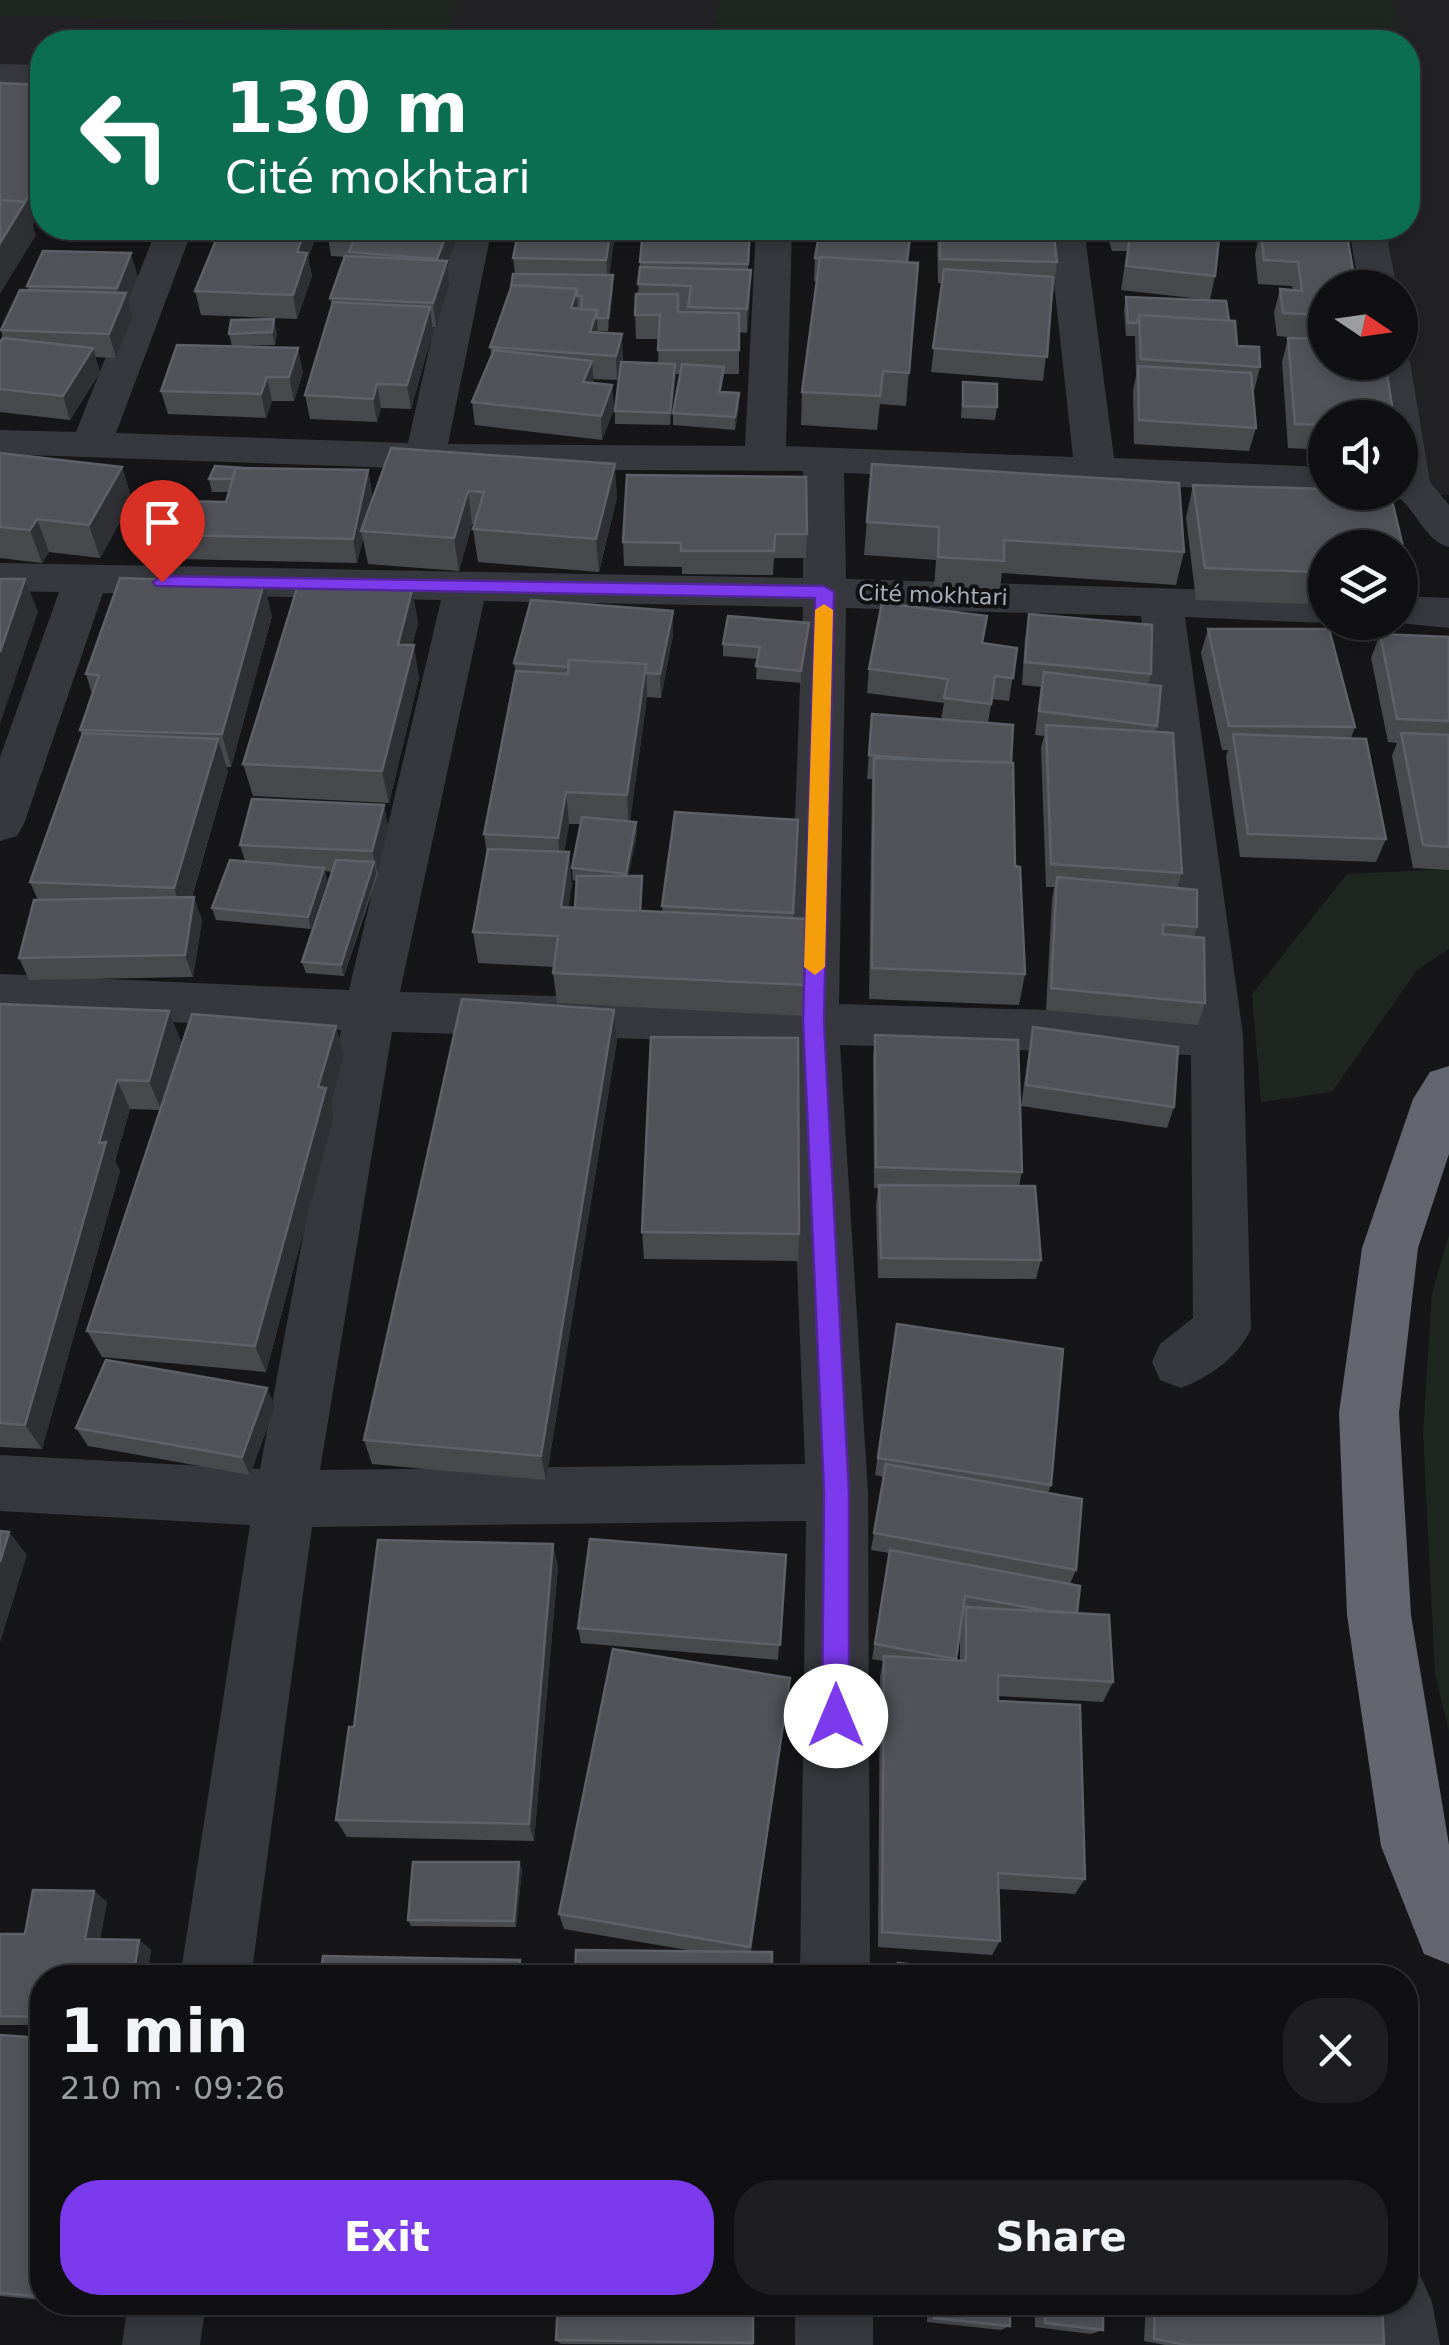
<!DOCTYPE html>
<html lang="en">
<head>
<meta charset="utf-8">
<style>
  :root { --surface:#101012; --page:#1e1e20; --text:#f1f3f6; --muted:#9c9d9f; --line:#303032; --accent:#7c3aed }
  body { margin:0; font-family:"DejaVu Sans",sans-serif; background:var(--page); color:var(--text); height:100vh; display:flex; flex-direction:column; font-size:38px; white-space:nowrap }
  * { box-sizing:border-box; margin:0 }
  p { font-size:32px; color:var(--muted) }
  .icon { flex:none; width:55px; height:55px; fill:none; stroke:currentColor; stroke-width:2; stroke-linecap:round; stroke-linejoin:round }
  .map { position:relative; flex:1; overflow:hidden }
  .drawer { position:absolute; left:30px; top:1965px; width:1388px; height:350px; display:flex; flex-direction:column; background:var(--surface); border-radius:40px; box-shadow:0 5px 15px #0003,0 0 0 2px var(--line) }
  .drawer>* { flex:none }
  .guide { position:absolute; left:30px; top:30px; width:1390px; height:210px; border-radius:40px; box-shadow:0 5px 15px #0003,0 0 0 2px var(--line); background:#0b6e4f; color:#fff; overflow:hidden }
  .needle { width:65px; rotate:103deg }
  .tools { position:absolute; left:1308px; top:270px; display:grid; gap:20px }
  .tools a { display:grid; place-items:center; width:110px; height:110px; border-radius:50%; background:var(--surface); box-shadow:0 5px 15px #0003,0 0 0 2px var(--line); font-size:50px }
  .pin { position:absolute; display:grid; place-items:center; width:85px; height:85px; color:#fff; margin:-102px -42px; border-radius:50% 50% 50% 0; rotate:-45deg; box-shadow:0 0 10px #0007 }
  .pin .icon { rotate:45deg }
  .me { position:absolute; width:110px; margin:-55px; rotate:0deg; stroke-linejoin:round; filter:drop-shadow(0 0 8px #0008) }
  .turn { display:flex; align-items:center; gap:35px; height:210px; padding:0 30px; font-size:45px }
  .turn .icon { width:130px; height:130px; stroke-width:2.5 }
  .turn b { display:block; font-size:70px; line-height:85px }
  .round { display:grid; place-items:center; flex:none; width:105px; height:105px; border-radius:40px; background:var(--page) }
  .summary { display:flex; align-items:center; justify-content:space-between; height:170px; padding:0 30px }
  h1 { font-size:60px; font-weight:800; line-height:75px }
  .primary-button { display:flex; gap:20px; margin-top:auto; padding:20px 30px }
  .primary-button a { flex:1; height:115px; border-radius:40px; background:var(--accent); color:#fff; font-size:40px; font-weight:800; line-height:115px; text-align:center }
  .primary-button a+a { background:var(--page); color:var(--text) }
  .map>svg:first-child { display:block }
  .built { fill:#222225 }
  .green { fill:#1e261f }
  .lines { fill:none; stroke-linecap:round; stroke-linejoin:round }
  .street { fill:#37383d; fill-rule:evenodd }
  .highway { fill:#63666e; fill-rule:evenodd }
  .wall { fill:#47494d; fill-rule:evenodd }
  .shaded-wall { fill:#2f3033 }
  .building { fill:#525359; stroke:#5f6168; stroke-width:2.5 }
  .route { fill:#7c3aed; stroke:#51269a; stroke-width:2.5 }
  .slow { fill:#f59e0b }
  .labels { text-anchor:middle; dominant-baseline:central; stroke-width:8; stroke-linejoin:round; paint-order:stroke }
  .far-street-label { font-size:22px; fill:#a8adb8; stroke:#111113 }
</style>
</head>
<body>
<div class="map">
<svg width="1449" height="2345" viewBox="0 0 1449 2345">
  <rect width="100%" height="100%" fill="#161618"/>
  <path class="built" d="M0 0H1449V495L1424 494 1400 362V288L1374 287 1359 228H1408V42H42V66L0 65Z"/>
  <g class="green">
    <path d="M0 0H459L450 30 0 15Z"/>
    <path d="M719 0H1393L1405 42H713Z"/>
    <path d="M1449 869V949L1417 970 1332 1092 1261 1102 1252 994 1347 874Z"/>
    <path d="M1449 1235V1731L1435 1674 1423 1432 1432 1293Z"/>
  </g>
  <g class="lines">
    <g class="street">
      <path d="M0 64 42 65V85L0 84Z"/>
      <path d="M157 228H193L116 433 408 443 456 228H492L448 444 745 446 756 228H792L786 446 1073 457 1048 228H1084L1114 458 1325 467V493L844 473 846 579 1325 593V623L1185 617 1243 1035 1251 1329C1238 1357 1210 1377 1181 1388L1160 1380 1152 1362 1160 1344 1193 1318 1191 1055 840 1045 868 1492 870 1978H800L806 1521 312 1527 251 1978H180L250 1525 0 1511V1455L260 1469 341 1030 0 1014V974L349 990 441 600 103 593 24 824 17 836 0 841V757L59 592 0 591V563L803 578V471L425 469 0 454V430L76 432ZM484 601 803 607 788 1002 400 992ZM846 608 1141 616 1188 1014 839 1004ZM392 1032 788 1043 805 1464 320 1470Z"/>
      <path d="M1349 228H1385L1397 288H1359Z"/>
      <path d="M1400 353 1410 362 1430 482 1449 505V547C1420 539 1415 500 1387 492H1400V418H1379L1371 362H1400Z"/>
      <path d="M1400 596 1449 598V628L1389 622H1400Z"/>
      <path d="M1405 2268 1420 2275 1432 2302 1440 2345H1362L1354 2302H1405Z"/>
      <path d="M128 2302H206L200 2345H122Z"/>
      <rect x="795" y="2302" width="78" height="43"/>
    </g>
    <path class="highway" d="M1449 1066V1154L1418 1248 1399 1413 1411 1615 1449 1845V1964L1424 1954 1381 1846 1347 1615 1339 1413 1362 1248 1413 1099 1430 1072Z"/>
  </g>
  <g class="wall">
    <path d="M221 228H317L314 235 315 240 308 258 312 276 297 319 201 315 195 291Z"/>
    <path d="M519 228H616L609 275H613V288L608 331H598V333L623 358 622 362 658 363 659 339H636L635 315 638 294 642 233H640V228H750L748 270 750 294 747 333 739 332V374H724L721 392 739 406 735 430 673 425V413L680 374H676L670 425 615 424V411L620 372 617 380 593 379 594 383 612 385 614 409 602 440 475 425 472 402 492 357 490 347 511 287 515 274 513 258Z"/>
    <path d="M937 228H1053L1057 262 1043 381 931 372 942 283H938Z"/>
    <path d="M1105 228H1217L1214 237 1215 276 1210 300 1121 290 1127 251H1112Z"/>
    <path d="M1256 228H1348L1350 237 1349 242 1325 288V450L1288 448 1282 362 1288 338 1315 339 1277 336 1274 313 1280 289 1293 290 1292 286 1258 284 1255 254 1258 241Z"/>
    <path d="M327 232 455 244 447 264 450 285 436 327H433V331L411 409 381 408 377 422 310 419 305 395 332 307 330 298 345 257 331 256Z"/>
    <path d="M815 258 918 263 906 406 880 404 877 430 801 425 802 392 817 282 814 281Z"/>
    <path d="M138 277 128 300 133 317 116 358 95 357 100 372 70 420 0 412V342L3 338 1 330 28 290 27 286Z"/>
    <path d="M1126 297 1229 321 1237 346 1260 367 1254 391H1253L1256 428 1249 451 1134 444 1133 390 1136 376 1135 336H1126L1124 310Z"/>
    <path d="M277 332 275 345 233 346 303 372 294 401H272L266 418 168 414 161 391 232 346 229 334Z"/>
    <path d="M963 382 997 407 995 420 961 418Z"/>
    <path d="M391 448 617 497 599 572 478 562 473 529 475 524H472L459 571 368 564 363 539 357 563 181 559 174 535 226 502 229 492H212L209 479 243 468 368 470 372 494 369 508Z"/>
    <path d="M0 453 122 467 132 500 100 558 49 552 42 563 0 558Z"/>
    <path d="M872 464 1184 552 1176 585 1002 573 999 594 934 590 936 560 864 555Z"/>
    <path d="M627 475 807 534 806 558H774L773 575 682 574V567L624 566 623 542Z"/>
    <path d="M1193 485 1325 489V492H1390L1407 564 1400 582V548H1325V595H1310L1307 604 1196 600 1186 518Z"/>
    <path d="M412 590 418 623 412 645 419 678 389 803 253 796 243 764Z"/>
    <path d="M673 611V635L661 698 647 697 630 821 637 834 628 876 642 888 641 911 663 912 662 906 798 820 793 918 808 919 803 1016 557 1003 553 973 554 967 478 963 473 932 487 855 484 834 516 674 514 663ZM569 824H580L572 868 573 880 576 881 575 908 568 907 572 884 564 852Z"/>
    <path d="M1029 614 1151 674 1148 685 1157 726 1156 732 1182 873 1177 888 1197 927 1194 937 1205 1003 1198 1025 1046 1010 1052 900 1054 887H1046L1041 748 1044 736 1035 735 1041 687 1022 685 1025 638Z"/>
    <path d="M272 616 231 767H226L228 771 192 897 202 920 193 977 29 980 19 958 38 900 30 882 82 736 80 730 92 694 86 674Z"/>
    <path d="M1208 629 1355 727 1351 738 1386 839 1376 862 1240 857 1226 757 1228 750H1222L1201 653Z"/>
    <path d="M1380 634 1449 637V870L1413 868 1392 756 1397 743 1388 742 1371 658Z"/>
    <path d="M808 635 801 683 756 679 757 659 723 656V644Z"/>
    <path d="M983 643 1017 648 1009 701 992 699 988 723 1011 763 1015 866 1025 974 1019 1005 869 999 872 779H867L872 714 941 719 944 703 867 693 869 669Z"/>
    <path d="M384 805 388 828 378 874 344 976 306 973 302 962 333 872 325 871 327 880 311 929 216 920 212 908 245 861 240 845Z"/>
    <path d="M0 1004 181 1041 168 1087 344 1056 331 1104 334 1117 266 1372 102 1357 87 1331 160 1110 130 1109 115 1161 120 1171 42 1449 0 1447Z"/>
    <path d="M614 1010 617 1040 546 1480 372 1464 364 1440Z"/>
    <path d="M1033 1027 1174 1107 1167 1128 1021 1106 1029 1049Z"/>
    <path d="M875 1035 1022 1172 1019 1186 1041 1260 1036 1279 878 1278 876 1205 878 1188H874L873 1057Z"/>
    <path d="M642 1232 799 1234 798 1261 644 1259Z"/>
    <path d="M897 1324 1051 1485 1048 1493 1076 1570 1070 1584 1077 1613 1113 1682 1103 1702 998 1696V1701L1085 1879 1075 1894 999 1889 1000 1941 992 1955 878 1947 880 1677 883 1661 872 1659 889 1553 871 1550 884 1477 875 1475ZM960 1636V1661H956Z"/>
    <path d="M275 1406 250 1475 88 1446 76 1428Z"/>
    <path d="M786 1555 778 1660 581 1643 578 1628Z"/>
    <path d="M558 1566 534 1841 347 1837 336 1820Z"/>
    <path d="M790 1678 751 1952 693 1951 564 1929 559 1914Z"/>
    <path d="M519 1862 522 1869 516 1927 411 1926 408 1920Z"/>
    <path d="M94 1891 107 1902 100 1939 139 1940 151 1950 147 1978H42V2025H0V1934H25Z"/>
    <path d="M0 2035 42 2038V2300L0 2296Z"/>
    <path d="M928 2302H1010V2326L1001 2330 927 2322Z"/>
    <path d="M1035 2302H1103V2330L1091 2334 1035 2327Z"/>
    <path d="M1146 2302H1382L1384 2345H1165L1144 2341Z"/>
    <path d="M556 2340 753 2343V2345L561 2344Z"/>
  </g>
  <g class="shaded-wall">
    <path d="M42 148V206L33 226 36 235 0 294V243L31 168Z"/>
    <path d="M306 228H317L314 235 315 240 308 258 312 276 297 319 293 295 297 252Z"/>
    <path d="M449 228H453L455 244 447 264 450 285 436 327 433 303 440 282 437 259Z"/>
    <path d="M611 228H616L608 284 606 260Z"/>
    <path d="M131 253 138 277 128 300 133 317 116 358 109 334 121 305 117 288Z"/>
    <path d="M751 270 750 294 747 333V309Z"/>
    <path d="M613 275V288L608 331V318Z"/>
    <path d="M577 289 578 313 571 308Z"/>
    <path d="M430 307 433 331 411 409 407 385Z"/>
    <path d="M597 310 598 334 591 356 590 332Z"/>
    <path d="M274 319 277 332 275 345 272 332Z"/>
    <path d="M622 334 623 358 617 380 616 356Z"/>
    <path d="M93 348 100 372 70 420 63 396Z"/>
    <path d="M298 348 303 372 294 401 289 377Z"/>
    <path d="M592 361 594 384 583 382Z"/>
    <path d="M675 364 676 376 670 425V413Z"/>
    <path d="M267 377 272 401 266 418 261 394Z"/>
    <path d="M377 384 381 408 377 422 373 399Z"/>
    <path d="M612 385 614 409 602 440 601 416Z"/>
    <path d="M739 393V406L735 430V417Z"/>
    <path d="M615 464 617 497 599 572 596 539Z"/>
    <path d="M122 467 132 500 100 558 89 525Z"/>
    <path d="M368 470 372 494 364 532 361 531 363 539 357 563 353 539Z"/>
    <path d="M468 491 472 524 459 571 454 538Z"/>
    <path d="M37 519 49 552 42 563 30 530Z"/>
    <path d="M25 579 38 612 0 724V652Z"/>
    <path d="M264 583 272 616 231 767 222 734Z"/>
    <path d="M412 590 418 623 404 677 398 645Z"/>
    <path d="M673 611V635L661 698 660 674Z"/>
    <path d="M809 623 808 635 801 683V671Z"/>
    <path d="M414 645 419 678 389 803 382 771Z"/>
    <path d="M646 664 647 697 629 827 627 795Z"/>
    <path d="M218 739 228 771 185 919 174 888Z"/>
    <path d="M566 792 569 824 561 870 558 838Z"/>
    <path d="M384 805 388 828 378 874 372 851Z"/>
    <path d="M636 822 637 834 626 886V874Z"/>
    <path d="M569 852 572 884 564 938 561 907Z"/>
    <path d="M374 862 376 874 344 976 341 965Z"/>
    <path d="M324 868 327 880 311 929 308 917Z"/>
    <path d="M194 897 202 920 193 977 185 955Z"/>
    <path d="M614 1010 617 1040 546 1480 541 1456Z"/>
    <path d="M169 1011 181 1041 161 1110 149 1081Z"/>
    <path d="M336 1026 344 1056 331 1104 334 1117 266 1372 255 1346 318 1087Z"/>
    <path d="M117 1080 130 1109 115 1161 120 1171 42 1449 25 1425 99 1143Z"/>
    <path d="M267 1388 275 1406 250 1475 242 1457Z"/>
    <path d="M9 1532 27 1555 0 1643V1562Z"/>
    <path d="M553 1544 558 1566 534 1841 529 1824Z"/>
    <path d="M790 1678 788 1698 749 1961 750 1947Z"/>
    <path d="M519 1862 522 1869 516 1927 514 1921Z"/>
    <path d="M94 1891 107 1902 98 1950 85 1939Z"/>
    <path d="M139 1940 151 1950 147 1978H133Z"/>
    <path d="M520 1960 524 1970 523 1978H518Z"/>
  </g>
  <g class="building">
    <path d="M0 83 42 85V148L31 168H42L25 202 0 200Z"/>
    <path d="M0 200 25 202 0 243Z"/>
    <path d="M221 228H306L297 252 307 253 293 295 195 291Z"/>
    <path d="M329 228H449L437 259 349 252 356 234 327 232Z"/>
    <path d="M519 228H611L606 260 513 258Z"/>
    <path d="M643 228H750L748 264 640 262Z"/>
    <path d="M820 228H911L907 262 815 258Z"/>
    <path d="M940 228H1053L1057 262 940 259Z"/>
    <path d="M1131 228 1219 238 1215 276 1126 266Z"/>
    <path d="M1261 228H1348L1350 237H1348L1347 235 1262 231Z"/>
    <path d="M1261 231 1347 235 1356 288H1325V315L1283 313 1280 289 1302 291 1298 262 1264 260Z"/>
    <path d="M43 251 131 253 117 288 27 286Z"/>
    <path d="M345 256 447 261 433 303 330 298Z"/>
    <path d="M820 257 918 263 909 373 883 371 880 396 802 392Z"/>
    <path d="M640 267 751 270 747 309 688 307 691 286 638 284Z"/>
    <path d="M944 269 1053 277 1047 357 933 348Z"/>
    <path d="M513 274 613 275 608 318H597V310L581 309 582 296H577V289L512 285 511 287Z"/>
    <path d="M512 285 577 289 571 308 597 310 590 332 622 334 616 356 490 347Z"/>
    <path d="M20 290 126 293 109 334 1 330Z"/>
    <path d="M636 294H678V312L739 313V350H658L660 315H635Z"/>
    <path d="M1126 297 1226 301 1229 321 1139 315 1137 323H1128Z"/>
    <path d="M333 302 430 307 407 385 377 384 373 399 305 395Z"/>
    <path d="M1139 315 1235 321 1237 346 1259 347 1260 367 1141 359Z"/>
    <path d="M274 319 272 332 229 334 231 320Z"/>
    <path d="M1320 322 1325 323V362H1385L1394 418H1325V425L1295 424 1288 338 1322 339Z"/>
    <path d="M3 338 93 348 63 396 0 389V342Z"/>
    <path d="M177 345 298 348 289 377H267L261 394 161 391Z"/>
    <path d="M494 350 592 361 583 382 612 385 601 416 472 402Z"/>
    <path d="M621 362 675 364 670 413 615 411Z"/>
    <path d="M682 364 724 367 719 392 739 393 735 417 673 413Z"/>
    <path d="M1138 366 1251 373 1256 428 1139 420Z"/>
    <path d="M963 382 997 384V407L963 406Z"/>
    <path d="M391 448 615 464 596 539 473 529 484 492 468 491 454 538 361 531Z"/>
    <path d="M0 453 122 467 89 525 37 519 30 530 0 527Z"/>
    <path d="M872 464 1179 483 1184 552 1004 540V561L938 557 939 527 867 522Z"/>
    <path d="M215 466 243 468H236L232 479H209Z"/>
    <path d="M236 468 368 470 353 539 174 535 184 501 226 502Z"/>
    <path d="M627 475 806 477 807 534H775L774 551H681V543L623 542Z"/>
    <path d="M1193 485 1325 489V492H1390L1407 564H1400V548H1325V562L1315 561 1317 572 1205 568Z"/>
    <path d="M120 578 264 583 222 734 80 730 99 675 86 674Z"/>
    <path d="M0 579H25L0 652Z"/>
    <path d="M298 585 412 590 398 645H414L382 771 243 764Z"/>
    <path d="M531 600 673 611 660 674 646 673V664L569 660 568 667 514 663Z"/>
    <path d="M882 603 987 616 982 643 1017 648 1013 678 995 676 991 704 944 698 948 679 869 669Z"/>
    <path d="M1029 614 1152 625 1151 674 1025 662Z"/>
    <path d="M728 616 809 623 801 671 756 666 760 647 723 644Z"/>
    <path d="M1208 629H1329L1355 727 1229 726Z"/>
    <path d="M1380 634 1449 637V721L1397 719Z"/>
    <path d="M569 660 646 664 627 795 566 792 558 838 484 834 516 671 568 674Z"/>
    <path d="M1044 672 1161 686 1157 726 1039 711Z"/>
    <path d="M872 714 1013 725 1011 763 918 759 869 755Z"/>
    <path d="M1046 725 1173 733 1182 873 1051 864Z"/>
    <path d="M83 733 218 739 174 888 30 882Z"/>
    <path d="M1401 733 1449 735V847L1423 845Z"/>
    <path d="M1233 734 1366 739 1386 839 1248 834Z"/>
    <path d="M874 758 1013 763 1015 866 1020 867 1025 974 872 968Z"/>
    <path d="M252 799 384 805 372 851 240 845Z"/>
    <path d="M675 812 798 820 793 913 662 906Z"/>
    <path d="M582 817 636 822 626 874 572 868Z"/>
    <path d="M488 849 569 852 561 907 808 919 805 985 553 973 558 936 473 932Z"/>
    <path d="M230 860 324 868 308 917 212 908Z"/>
    <path d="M336 860 374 862 341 965 302 962Z"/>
    <path d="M577 876H642L640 911 575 908Z"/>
    <path d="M1057 877 1197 890V927L1163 924V934L1204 938 1205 1003 1051 988Z"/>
    <path d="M194 897 185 955 19 958 34 900Z"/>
    <path d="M462 999 614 1010 541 1456 364 1440Z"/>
    <path d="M0 1004 169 1011 149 1081 117 1080 99 1143 106 1142 25 1425 0 1423Z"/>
    <path d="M192 1014 336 1026 318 1087 326 1088 255 1346 87 1331Z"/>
    <path d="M1033 1027 1178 1047 1174 1107 1026 1085Z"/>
    <path d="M875 1035 1018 1040 1022 1172 876 1167Z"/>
    <path d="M651 1037 798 1038 799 1234 642 1232Z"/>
    <path d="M879 1185 1035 1186 1041 1260 881 1258Z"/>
    <path d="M897 1324 1063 1349 1051 1485 878 1458Z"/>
    <path d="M106 1360 267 1388 242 1457 76 1428Z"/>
    <path d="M886 1464 1082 1499 1076 1570 874 1533Z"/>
    <path d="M0 1531 9 1532 0 1562Z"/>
    <path d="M590 1539 786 1555 780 1645 578 1628Z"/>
    <path d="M378 1540 553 1544 529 1824 336 1820 349 1727H354Z"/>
    <path d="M890 1550 1080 1586 1077 1613 1048 1611 965 1596 956 1659 875 1644Z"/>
    <path d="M966 1607 1109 1615 1113 1682 998 1675V1701L1080 1705 1085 1879 998 1873 1000 1941 882 1932 884 1656 966 1661Z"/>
    <path d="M613 1649 790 1678 750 1947 559 1914Z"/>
    <path d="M413 1862H519L514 1921 408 1920Z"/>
    <path d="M33 1890 94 1891 85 1939 139 1940 133 1978H42V2017L0 2016V1934H25Z"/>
    <path d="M576 1950 772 1952V1978H575Z"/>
    <path d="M323 1956 520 1960 518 1978H320Z"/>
    <path d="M898 1963 1042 1978H898Z"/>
    <path d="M1141 1970 1202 1978H1141Z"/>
    <path d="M0 2035 42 2038V2297L0 2293Z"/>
    <path d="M558 2302H753V2343L556 2340Z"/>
    <path d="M934 2302H1010V2326L934 2318Z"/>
    <path d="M1045 2302H1103V2330L1045 2323Z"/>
    <path d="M1155 2302H1382L1384 2345H1187L1154 2339Z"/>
  </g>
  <path class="route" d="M162 576 824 586 834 592 824 1021 849 1492V1716L845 1726 836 1729 826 1726 822 1716 824 1492 803 1021 815 598 156 586 153 582Z"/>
  <path class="slow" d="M824 604 833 610 825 967 815 975 804 967 815 610Z"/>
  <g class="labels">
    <g class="far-street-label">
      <text transform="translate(933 595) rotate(2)">Cité mokhtari</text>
    </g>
  </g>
</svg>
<div class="tools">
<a><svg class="needle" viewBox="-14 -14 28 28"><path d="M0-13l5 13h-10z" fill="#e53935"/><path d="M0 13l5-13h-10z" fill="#9c9d9f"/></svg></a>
<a><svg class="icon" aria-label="sound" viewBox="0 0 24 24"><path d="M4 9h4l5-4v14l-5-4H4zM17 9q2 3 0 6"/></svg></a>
<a><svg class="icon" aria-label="layers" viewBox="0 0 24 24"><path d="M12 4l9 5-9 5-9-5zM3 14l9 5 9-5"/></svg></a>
</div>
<div class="pin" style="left:162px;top:582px;background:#d93025"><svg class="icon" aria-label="arrive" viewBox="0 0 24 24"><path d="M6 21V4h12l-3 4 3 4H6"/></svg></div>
<svg class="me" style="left:836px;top:1716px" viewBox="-20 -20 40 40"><circle r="19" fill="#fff"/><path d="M0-13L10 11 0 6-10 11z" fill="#7c3aed"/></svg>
<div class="guide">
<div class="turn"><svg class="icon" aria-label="left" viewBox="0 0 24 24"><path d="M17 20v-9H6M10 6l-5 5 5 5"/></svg><div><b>130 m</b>Cité mokhtari</div></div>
</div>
<section class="drawer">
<div class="summary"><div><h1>1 min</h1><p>210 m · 09:26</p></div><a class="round"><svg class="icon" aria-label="close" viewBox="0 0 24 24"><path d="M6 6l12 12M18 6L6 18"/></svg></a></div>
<div class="primary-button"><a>Exit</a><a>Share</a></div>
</section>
</div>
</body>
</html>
